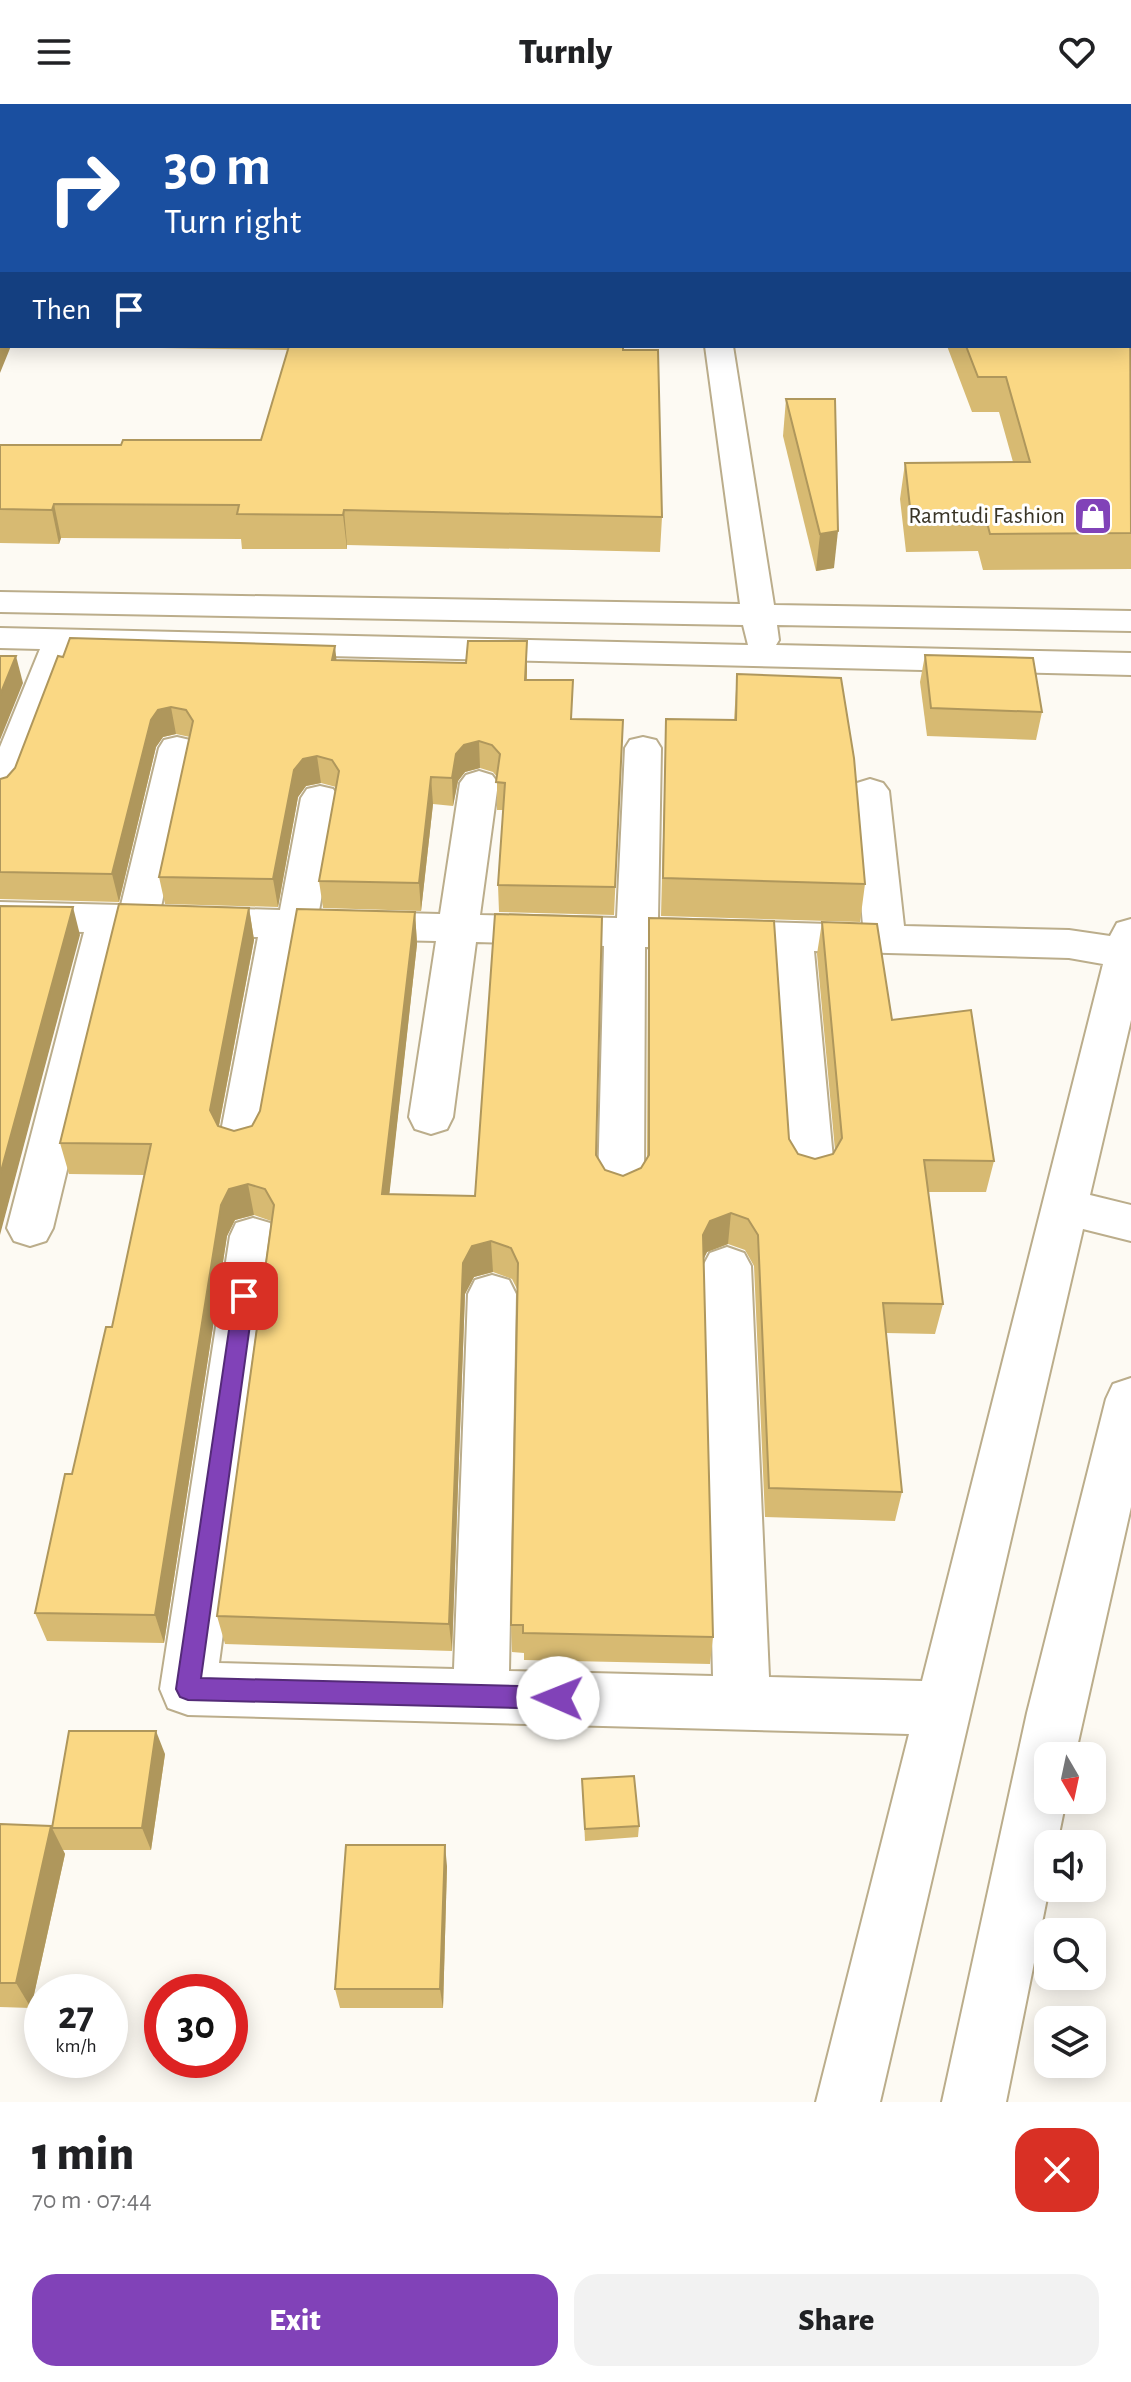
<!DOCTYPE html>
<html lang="en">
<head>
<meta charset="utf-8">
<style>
  :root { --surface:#fff; --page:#f2f2f2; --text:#202124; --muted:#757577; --accent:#8142b8 }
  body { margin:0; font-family:"Alegreya Sans",sans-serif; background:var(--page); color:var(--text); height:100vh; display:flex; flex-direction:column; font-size:30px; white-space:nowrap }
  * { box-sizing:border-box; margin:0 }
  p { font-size:26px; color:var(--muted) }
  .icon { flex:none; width:44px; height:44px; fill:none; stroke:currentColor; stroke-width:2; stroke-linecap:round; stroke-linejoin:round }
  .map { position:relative; height:1998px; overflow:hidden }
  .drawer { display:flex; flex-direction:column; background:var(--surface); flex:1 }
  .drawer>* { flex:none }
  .top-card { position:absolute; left:0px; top:0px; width:1132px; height:244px; box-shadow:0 4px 20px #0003; background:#1a4fa0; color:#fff; overflow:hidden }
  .needle { width:52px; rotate:171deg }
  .fabs { position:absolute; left:1034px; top:1638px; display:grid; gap:16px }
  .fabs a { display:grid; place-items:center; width:72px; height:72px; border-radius:16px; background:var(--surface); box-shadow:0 4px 20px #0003; font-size:40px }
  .speed { position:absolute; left:24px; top:1870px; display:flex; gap:16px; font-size:40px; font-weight:700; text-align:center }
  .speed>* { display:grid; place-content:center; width:104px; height:104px; border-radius:50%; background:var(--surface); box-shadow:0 4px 20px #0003; line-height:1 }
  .speed small { font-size:20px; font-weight:400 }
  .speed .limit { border:12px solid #d22; background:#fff; color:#111 }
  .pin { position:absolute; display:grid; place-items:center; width:68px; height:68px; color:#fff; margin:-34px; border-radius:16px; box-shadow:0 4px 12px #0006 }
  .me { position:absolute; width:88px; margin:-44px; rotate:271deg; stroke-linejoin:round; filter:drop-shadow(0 0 6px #0008) }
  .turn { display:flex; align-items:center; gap:28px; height:168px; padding:0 32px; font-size:36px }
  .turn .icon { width:104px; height:104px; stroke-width:2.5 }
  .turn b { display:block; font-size:56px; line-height:68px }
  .then { display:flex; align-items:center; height:76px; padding:0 32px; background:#0003; gap:16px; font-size:30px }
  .round { display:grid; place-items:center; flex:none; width:84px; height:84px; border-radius:24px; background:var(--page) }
  .overview { display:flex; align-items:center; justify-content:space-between; height:136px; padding:0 32px }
  h1 { font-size:48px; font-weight:800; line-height:60px }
  .button { display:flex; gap:16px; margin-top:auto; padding:16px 32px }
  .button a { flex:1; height:92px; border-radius:24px; background:var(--accent); color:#fff; font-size:32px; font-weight:800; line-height:92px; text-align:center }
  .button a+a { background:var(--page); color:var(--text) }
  header { display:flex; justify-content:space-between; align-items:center; height:104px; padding:0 32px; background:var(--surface); font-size:36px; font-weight:800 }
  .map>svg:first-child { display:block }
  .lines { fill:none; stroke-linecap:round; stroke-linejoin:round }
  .minor-casing { stroke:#bbad8b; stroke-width:4 }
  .minor { fill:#fff; fill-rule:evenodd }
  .wall { fill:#d7ba72 }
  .shaded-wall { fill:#af975c }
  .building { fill:#fad884; stroke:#af975c; stroke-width:2 }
  .route { fill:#8142b8; stroke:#542b78; stroke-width:2 }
  .labels { text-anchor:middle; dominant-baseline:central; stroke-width:6; stroke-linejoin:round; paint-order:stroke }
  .far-poi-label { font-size:24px; fill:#393426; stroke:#fff; text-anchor:end }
</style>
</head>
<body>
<header><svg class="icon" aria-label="menu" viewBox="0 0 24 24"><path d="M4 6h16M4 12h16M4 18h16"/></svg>Turnly<svg class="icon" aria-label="heart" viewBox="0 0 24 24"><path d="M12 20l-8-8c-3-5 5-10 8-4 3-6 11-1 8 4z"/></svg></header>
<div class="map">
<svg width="1131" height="1998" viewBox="0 0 1131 1998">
  <rect width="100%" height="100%" fill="#fdfaf3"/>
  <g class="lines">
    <g class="minor-casing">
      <g id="minor">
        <path d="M671 0H695L696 2H672Z"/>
        <path d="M705 242H733L774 501 1131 507V527L777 521 779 536 776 541 1131 549V571L74 546 19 690 13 698 0 702V643L40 545 0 544V524L748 541 743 521 0 508V488L740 500Z"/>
        <path d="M177 633 190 636 195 644 161 803 280 806 301 694 307 685 320 682 333 685 339 694 319 807 440 810 460 679 466 671 479 667 492 671 498 679 480 811 617 814 625 644 630 636 643 633 656 636 661 644 658 815 863 821 851 687 857 679 870 675 883 679 889 687 904 822 1069 826 1110 832 1117 819 1131 815V916L1090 1091 1131 1101V1137L1083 1125 880 1998H816L909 1630 188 1611 168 1604 160 1585 230 1132 236 1119 253 1114 270 1119 276 1132 219 1559 454 1565 468 1190 475 1176 492 1171 509 1176 516 1190 509 1567 713 1572 703 1162 710 1149 727 1143 744 1149 751 1162 769 1573 922 1577 1103 860 1069 854 814 847 834 1066 827 1078 811 1083 795 1078 788 1066 773 846 645 843 644 1082 637 1094 621 1100 605 1094 598 1082 604 842 476 838 453 1013 447 1025 431 1030 415 1025 409 1013 436 837 299 834 263 1038 257 1050 241 1055 225 1050 219 1038 258 833 124 829 53 1124 46 1137 30 1142 14 1137 7 1124 84 828 0 826V798L121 801 159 644 164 636Z"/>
        <path d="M1131 1274V1403L1075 1652H1048V1696H1066L1057 1740H1048L1049 1784 1006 1998H942L1027 1609 1106 1295 1113 1280Z"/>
      </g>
    </g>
    <use href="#minor" class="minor"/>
  </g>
  <g class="wall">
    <path d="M1131 183V465L983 466 978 447 906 448 900 395 905 359 1013 358 999 308H972L947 242H1130Z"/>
    <path d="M32 242H623L662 413 660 448 347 441V445H242L241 435 61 434 59 440 0 439V341H121L261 336 288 246Z"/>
    <path d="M786 295 834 464 816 467 783 332Z"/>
    <path d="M925 551 1042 608 1036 636 927 632 920 578Z"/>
    <path d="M58 552 337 556 527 564V576L572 615 623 616 614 811 499 808 498 781 503 706H497V673L493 668 480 664 465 668 458 677 453 702 433 700 421 807 323 804 319 777 336 683 321 679 306 682 298 693 278 803 165 800 159 773 190 633 176 630 163 633 156 643 119 798 0 795V675L7 673 15 664Z"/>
    <path d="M737 570 865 780 860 818 661 812 666 615 734 616Z"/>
    <path d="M249 804 254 836 219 1022 234 1027 252 1022 415 808 417 840 389 1090 475 1092 596 1051 605 1066 623 1072 641 1064 647 1053 648 846 649 814 798 1050 815 1055 833 1050 835 1046 817 850 822 818 994 1057 986 1088H928L943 1200 935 1230 886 1229 902 1388 895 1417 765 1413 754 1162 745 1146 728 1140 707 1148 703 1156 713 1533 710 1560 524 1556V1549L512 1548 511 1521 518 1187 512 1175 493 1168 474 1173 465 1190 452 1547 225 1540 217 1512 271 1117 254 1111 235 1116 227 1132 164 1539 47 1537 35 1509 112 1223 144 1071 69 1070 60 1039Z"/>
    <path d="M165 1650 151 1746H63L65 1750 31 1904 0 1903V1720L52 1724Z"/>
    <path d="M582 1675 639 1722 638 1733 585 1737Z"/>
    <path d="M447 1762 443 1904H340L335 1885Z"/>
  </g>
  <g class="shaded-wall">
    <path d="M2 214V242H11L0 269V219Z"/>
    <path d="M54 400 61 434 59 440 52 406Z"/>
    <path d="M344 406 347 441V445L343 411Z"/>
    <path d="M838 427 834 464 816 467 820 430Z"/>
    <path d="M527 537V564L525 603V576Z"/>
    <path d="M335 542 338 570 332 556Z"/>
    <path d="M16 552 23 579 0 636V591Z"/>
    <path d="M171 603 176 630 163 633 156 643 119 798 112 770 151 616 158 606Z"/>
    <path d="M479 637 480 664 465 668 458 677 453 702 452 674 456 650 464 641Z"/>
    <path d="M317 652 321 679 306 682 298 693 278 803 273 775 294 666 303 655Z"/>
    <path d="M431 673 433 700 421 807 419 779Z"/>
    <path d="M73 803 80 831 0 1131V1071Z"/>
    <path d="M249 804 254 836 216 1037 210 1006Z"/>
    <path d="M415 808 417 840 386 1121 382 1090Z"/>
    <path d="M248 1080 254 1111 235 1116 227 1132 164 1539 155 1511 221 1101 229 1085Z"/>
    <path d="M731 1109 728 1140 707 1148 700 1162 703 1131 710 1117Z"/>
    <path d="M491 1137 493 1168 474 1173 465 1190 452 1547 449 1520 463 1159 472 1142Z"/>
    <path d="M156 1627 165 1650 151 1746 142 1724Z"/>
    <path d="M51 1722 65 1750 31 1904 16 1879Z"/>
    <path d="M445 1741 447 1762 443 1904 440 1885Z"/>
  </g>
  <g class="building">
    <path d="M163 0H654V2H162Z"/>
    <path d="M0 46H2V214L0 219Z"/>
    <path d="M1130 183 1131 429 990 430 985 411 911 412 905 359 1030 358 1006 273H978L966 242H1130Z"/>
    <path d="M289 242H623V246H658L662 413 344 406 343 411 237 410 239 401 54 400 52 406 0 405V341H121L123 336H261Z"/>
    <path d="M786 295H835L838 427 820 430Z"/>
    <path d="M70 534 335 542 332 556 466 559 468 537H527L525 576H573L571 615 623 616 615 783 498 781 505 679 496 678 500 650 492 641 479 637 464 641 456 650 452 674 431 673 419 779 319 777 339 667 332 656 317 652 303 655 294 666 273 775 159 773 193 617 186 606 171 603 158 606 151 616 112 770 0 768V675L7 673 15 664 58 552 63 553Z"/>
    <path d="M925 551 1033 554 1042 608 931 604Z"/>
    <path d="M0 552H16L0 591Z"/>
    <path d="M737 570 841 574 854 654 865 780 663 774 666 615 736 616Z"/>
    <path d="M119 800 249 804 210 1006 218 1022 234 1027 252 1022 260 1007 297 805 415 808 382 1090 475 1092 495 810 602 813 596 1051 605 1066 623 1072 641 1064 649 1051V814L774 817 789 1035 798 1050 815 1055 833 1050 842 1034 822 818 877 820 892 916 971 906 994 1057 924 1056 943 1200 883 1199 902 1388 769 1384 758 1131 748 1115 731 1109 710 1117 703 1131 713 1533 523 1529V1521H511L518 1159 511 1144 491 1137 472 1142 463 1159 449 1520 217 1512 274 1101 265 1085 248 1080 229 1085 221 1101 155 1511 35 1509 65 1370H72L106 1223H112L151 1040 60 1039Z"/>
    <path d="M0 802 73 803 0 1071Z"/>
    <path d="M69 1627H156L142 1724H52Z"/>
    <path d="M634 1672 639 1722 585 1725 582 1675Z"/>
    <path d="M0 1720 51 1722 16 1879H0Z"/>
    <path d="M346 1741H445L440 1885H335Z"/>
  </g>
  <path class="route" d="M244 1184 254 1192 201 1574 558 1583 566 1586 569 1594 566 1601 558 1605 188 1596 180 1593 176 1585 234 1192Z"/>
  <defs>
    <g id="shop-square" transform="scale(2)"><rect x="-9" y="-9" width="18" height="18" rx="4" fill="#8142b8" stroke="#fff"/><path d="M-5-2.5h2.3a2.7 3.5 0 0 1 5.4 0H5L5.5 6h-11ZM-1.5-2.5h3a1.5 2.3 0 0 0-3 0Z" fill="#fff"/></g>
  </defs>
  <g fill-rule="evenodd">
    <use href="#shop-square" x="1093" y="412"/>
  </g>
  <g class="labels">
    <g class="far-poi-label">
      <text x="1065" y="412">Ramtudi Fashion</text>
    </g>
  </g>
</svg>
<div class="fabs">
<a><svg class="needle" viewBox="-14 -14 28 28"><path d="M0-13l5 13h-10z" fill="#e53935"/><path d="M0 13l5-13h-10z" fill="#757577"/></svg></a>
<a><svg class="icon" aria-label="sound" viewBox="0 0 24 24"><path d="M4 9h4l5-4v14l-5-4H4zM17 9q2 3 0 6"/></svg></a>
<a><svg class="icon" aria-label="search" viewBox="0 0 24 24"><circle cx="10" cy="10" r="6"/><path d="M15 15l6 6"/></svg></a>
<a><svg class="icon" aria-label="layers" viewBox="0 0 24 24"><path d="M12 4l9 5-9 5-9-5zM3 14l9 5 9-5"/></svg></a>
</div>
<div class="speed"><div>27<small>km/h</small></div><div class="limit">30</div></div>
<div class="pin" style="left:244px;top:1192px;background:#d93025"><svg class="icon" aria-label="arrive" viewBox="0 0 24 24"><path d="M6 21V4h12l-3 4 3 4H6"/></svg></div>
<svg class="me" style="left:558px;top:1594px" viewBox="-20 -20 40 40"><circle r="19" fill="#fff"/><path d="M0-13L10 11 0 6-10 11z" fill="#8142b8"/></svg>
<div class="top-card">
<div class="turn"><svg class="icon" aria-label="right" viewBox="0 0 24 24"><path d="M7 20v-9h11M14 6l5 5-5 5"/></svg><div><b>30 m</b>Turn right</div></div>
<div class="then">Then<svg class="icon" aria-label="arrive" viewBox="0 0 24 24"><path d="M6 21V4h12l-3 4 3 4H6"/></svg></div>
</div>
</div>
<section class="drawer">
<div class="overview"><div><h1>1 min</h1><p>70 m · 07:44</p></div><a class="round" style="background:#d93025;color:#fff"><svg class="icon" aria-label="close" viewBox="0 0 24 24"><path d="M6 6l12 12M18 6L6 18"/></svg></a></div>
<div class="button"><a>Exit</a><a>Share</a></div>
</section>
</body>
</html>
